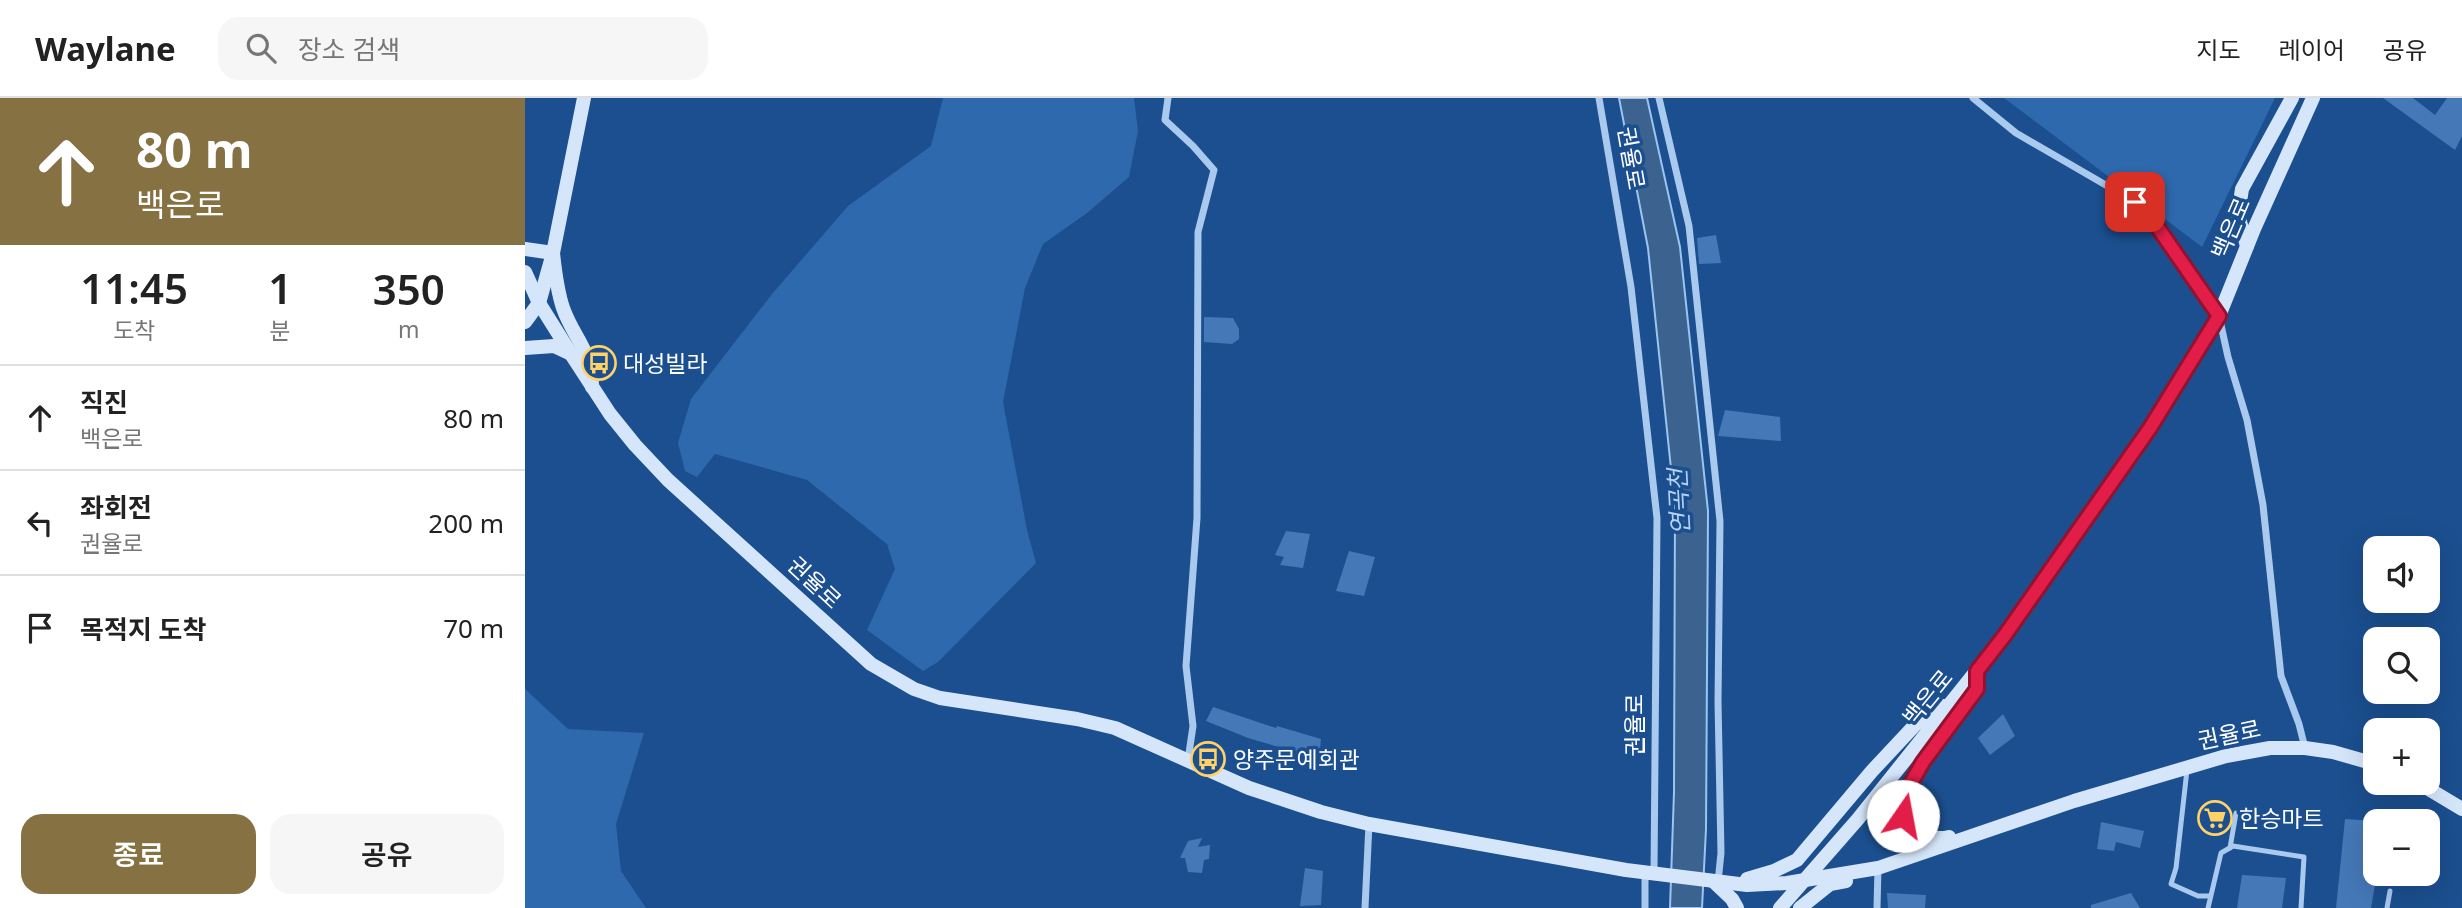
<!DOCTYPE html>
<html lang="ko">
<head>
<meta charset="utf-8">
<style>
  :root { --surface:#fff; --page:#f6f6f6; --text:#222; --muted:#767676; --line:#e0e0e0; --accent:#857141 }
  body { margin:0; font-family:"Noto Sans","Noto Sans KR",sans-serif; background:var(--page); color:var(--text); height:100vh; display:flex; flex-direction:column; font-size:26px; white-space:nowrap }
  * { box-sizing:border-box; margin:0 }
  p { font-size:23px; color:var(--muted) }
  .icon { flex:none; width:38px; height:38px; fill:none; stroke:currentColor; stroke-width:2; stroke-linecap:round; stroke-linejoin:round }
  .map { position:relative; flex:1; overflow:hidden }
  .drawer { display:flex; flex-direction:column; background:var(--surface); width:525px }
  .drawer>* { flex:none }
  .guide { background:#857141; color:#fff; overflow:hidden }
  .fabs { position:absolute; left:1838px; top:438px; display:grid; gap:14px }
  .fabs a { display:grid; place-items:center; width:77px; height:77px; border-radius:14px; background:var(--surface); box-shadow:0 7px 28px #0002; font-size:35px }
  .pin { position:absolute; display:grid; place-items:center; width:60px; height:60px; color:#fff; margin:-30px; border-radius:14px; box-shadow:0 4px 10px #0006 }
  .me { position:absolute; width:77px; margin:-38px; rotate:12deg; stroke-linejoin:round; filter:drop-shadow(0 0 5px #0008) }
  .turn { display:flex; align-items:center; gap:24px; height:147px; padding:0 21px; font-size:32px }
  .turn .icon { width:91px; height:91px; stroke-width:2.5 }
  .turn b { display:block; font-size:49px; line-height:60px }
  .eta { display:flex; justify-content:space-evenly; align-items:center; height:119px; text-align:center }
  .eta b { font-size:42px; font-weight:600; line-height:49px }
  .action { display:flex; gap:14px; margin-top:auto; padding:14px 21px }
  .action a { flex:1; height:80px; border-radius:21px; background:var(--accent); color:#fff; font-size:28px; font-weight:600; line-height:80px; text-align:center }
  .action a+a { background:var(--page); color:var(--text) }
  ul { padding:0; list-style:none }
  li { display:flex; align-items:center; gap:21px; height:105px; padding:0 21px; border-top:2px solid var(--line) }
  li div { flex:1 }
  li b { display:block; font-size:26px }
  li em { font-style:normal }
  header { display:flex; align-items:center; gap:42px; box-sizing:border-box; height:98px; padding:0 35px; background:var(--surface); border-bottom:2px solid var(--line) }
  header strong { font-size:33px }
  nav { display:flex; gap:38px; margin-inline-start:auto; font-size:24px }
  .search { width:490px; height:63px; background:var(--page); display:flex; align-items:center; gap:18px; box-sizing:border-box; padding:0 24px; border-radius:21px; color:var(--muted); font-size:26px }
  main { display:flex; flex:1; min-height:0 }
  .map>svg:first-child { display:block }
  .green { fill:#2e69ad }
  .water { fill:#3c6290; stroke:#9cc4f0; stroke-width:2 }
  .building { fill:#4478b7 }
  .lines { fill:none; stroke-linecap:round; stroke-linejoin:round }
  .lane { stroke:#a9c9ee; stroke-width:5 }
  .street { stroke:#a9c9ee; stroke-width:7 }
  .secondary { stroke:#d6e6fa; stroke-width:14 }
  .route-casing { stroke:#92132f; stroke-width:18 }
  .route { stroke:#e11d48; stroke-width:12 }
  .labels { text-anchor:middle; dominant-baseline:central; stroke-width:7; stroke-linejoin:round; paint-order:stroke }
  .street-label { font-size:23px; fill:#fff; stroke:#1b4f8f }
  .poi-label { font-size:23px; fill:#fff; stroke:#1b4f8f; text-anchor:start }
  .water-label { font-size:24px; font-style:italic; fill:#b5d3f5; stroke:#1b4f8f }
</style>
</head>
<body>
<header>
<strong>Waylane</strong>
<div class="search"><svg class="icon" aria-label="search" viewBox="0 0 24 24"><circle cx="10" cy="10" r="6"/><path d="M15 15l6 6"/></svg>장소 검색</div>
<nav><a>지도</a><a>레이어</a><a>공유</a></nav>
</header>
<main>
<section class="drawer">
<div class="guide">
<div class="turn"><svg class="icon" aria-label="ahead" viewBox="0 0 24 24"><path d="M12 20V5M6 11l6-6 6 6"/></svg><div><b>80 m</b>백은로</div></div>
</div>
<div class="eta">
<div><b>11:45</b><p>도착</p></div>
<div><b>1</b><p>분</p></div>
<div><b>350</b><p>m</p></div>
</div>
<ul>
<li><svg class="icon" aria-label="ahead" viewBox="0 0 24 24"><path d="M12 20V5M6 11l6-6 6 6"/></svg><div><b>직진</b><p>백은로</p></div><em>80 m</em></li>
<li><svg class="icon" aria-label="left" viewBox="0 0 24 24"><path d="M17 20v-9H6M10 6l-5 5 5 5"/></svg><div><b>좌회전</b><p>권율로</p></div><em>200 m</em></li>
<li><svg class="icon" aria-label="arrive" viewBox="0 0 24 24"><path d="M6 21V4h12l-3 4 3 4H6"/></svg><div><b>목적지 도착</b></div><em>70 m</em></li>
</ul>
<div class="action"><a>종료</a><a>공유</a></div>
</section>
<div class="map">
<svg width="1937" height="810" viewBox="0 0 1937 810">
  <rect width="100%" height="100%" fill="#1b4f8f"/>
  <g class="green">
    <path d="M418 0H609L613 33 604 79 562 115 518 146 500 190 478 304 502 432 511 465 413 564 398 573 342 532 370 471 362 446 282 382 190 356 172 379 160 373 153 345 166 301 247 196 323 108 406 48Z"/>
    <path d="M1479 0H1750L1677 149Z"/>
    <path d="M0 591 43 631 119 635 91 726 96 773 121 810H0Z"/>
  </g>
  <path class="water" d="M1094 0H1122L1155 149 1183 413 1181 731 1177 810H1145L1149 694 1150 409 1123 150Z"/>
  <g class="building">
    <path d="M1858 0H1888L1910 17 1922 0H1937V38L1930 52Z"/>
    <path d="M1191 137 1196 165 1174 166 1172 140Z"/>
    <path d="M679 219 708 220 714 231V241L707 246 679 244Z"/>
    <path d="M1200 312 1255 319 1256 343 1193 338Z"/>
    <path d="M761 433 785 436 778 470 755 467 759 459 750 457Z"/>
    <path d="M824 453 850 459 839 498 811 493Z"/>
    <path d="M688 609 751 630 752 628 796 641 794 661 723 640 681 623Z"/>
    <path d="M1478 616 1490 638 1465 657 1453 640Z"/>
    <path d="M1820 721 1850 723V775H1852L1846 810H1811Z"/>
    <path d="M1576 724 1619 733 1615 750 1591 744 1589 753 1572 751Z"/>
    <path d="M677 740 673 749 685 747 684 761 679 762 677 775 663 774 660 760H655L663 743Z"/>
    <path d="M780 770 798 773 796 807 775 808Z"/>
    <path d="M1717 777 1761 780 1757 810H1712Z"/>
    <path d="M1362 795 1401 797 1400 810H1363Z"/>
    <path d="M1606 795 1615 810H1566V807Z"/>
  </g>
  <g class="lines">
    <g class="lane">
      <path d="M1662 672 1651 770 1646 786 1673 798H1684"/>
      <path d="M1705 750 1711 715"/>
      <path d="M1683 810 1696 755 1708 748 1779 759 1776 810"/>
      <path d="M1862 810 1865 793"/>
    </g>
    <g class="street">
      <path d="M643 0 640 22 668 48 689 72 673 134 672 420 661 568 668 628 663 662"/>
      <path d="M1074 0 1106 189 1132 420 1129 775"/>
      <path d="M1134 0 1164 128 1195 423 1193 604 1196 755 1193 784"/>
      <path d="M1448 0 1491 35 1610 104 1627 121 1694 218 1703 259 1722 322 1738 407 1756 578 1774 626 1780 650"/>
      <path d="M1120 775V810"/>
      <path d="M840 810 844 726"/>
      <path d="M1352 810 1353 770"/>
    </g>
    <g class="secondary">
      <path d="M1722 148 1713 117 1717 91 1767 0"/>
      <path d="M0 151 28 155C30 174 32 192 38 210 49 241 67 252 67 289"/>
      <path d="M0 174 14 205 46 256 85 316 110 347 143 382 346 566 389 591 415 600 552 621 590 630 724 690 796 714 844 726 1101 772 1222 787 1262 785 1353 770 1549 703 1701 658 1745 650H1780L1808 654 1850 666"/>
      <path d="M0 224 14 205 28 155 59 0"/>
      <path d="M0 250 29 248 46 256"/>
      <path d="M1892 684 1937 711"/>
      <path d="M1424 739C1403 744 1393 732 1378 718L1380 694 1398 664 1452 591V573"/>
      <path d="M1222 781 1249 773 1272 762 1347 673 1390 627 1419 608"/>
      <path d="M1189 784 1207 801 1212 810"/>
      <path d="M1255 810 1333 721 1480 537 1625 330 1694 218 1729 131 1788 0"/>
      <path d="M1275 810 1305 786 1321 783"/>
    </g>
  </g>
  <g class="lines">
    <g class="route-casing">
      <path id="route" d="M1378 718 1381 694 1398 664 1452 591V573L1480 537 1625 330 1694 218 1627 121 1610 104"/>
    </g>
    <use href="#route" class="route"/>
  </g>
  <defs>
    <g id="bus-ring" transform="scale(1.75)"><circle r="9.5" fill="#1b4f8f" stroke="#ffd166" stroke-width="1.5"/><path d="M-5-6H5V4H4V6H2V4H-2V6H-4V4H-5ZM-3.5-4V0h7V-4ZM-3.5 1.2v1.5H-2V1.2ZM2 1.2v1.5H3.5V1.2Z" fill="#ffd166"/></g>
    <g id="supermarket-ring" transform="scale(1.75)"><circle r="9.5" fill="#1b4f8f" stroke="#ffd166" stroke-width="1.5"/><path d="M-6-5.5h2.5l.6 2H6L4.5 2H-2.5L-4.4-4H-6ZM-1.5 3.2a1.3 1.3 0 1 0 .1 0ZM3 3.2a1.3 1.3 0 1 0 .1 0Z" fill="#ffd166"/></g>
  </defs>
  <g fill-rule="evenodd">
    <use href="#bus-ring" x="74" y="265"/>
    <use href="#bus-ring" x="683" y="661"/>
    <use href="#supermarket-ring" x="1690" y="720"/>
  </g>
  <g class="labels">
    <g class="street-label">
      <text transform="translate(1107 60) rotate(80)">권율로</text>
      <text transform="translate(1705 130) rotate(-67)">백은로</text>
      <text transform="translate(290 484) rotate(43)">권율로</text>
      <text transform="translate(1402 599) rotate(-51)">백은로</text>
      <text transform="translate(1109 627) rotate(-90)">권율로</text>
      <text transform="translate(1704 636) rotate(-12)">권율로</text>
    </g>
    <g class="poi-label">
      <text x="98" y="265">대성빌라</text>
      <text x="708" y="661">양주문예회관</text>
      <text x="1714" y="720">한승마트</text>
    </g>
    <g class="water-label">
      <text transform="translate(1153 404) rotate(-93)">연곡천</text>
    </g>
  </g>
</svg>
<div class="fabs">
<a><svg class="icon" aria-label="sound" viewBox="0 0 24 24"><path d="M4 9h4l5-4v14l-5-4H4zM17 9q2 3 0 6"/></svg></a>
<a><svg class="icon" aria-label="search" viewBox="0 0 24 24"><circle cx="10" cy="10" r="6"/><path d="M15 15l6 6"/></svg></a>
<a>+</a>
<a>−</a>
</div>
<div class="pin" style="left:1610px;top:104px;background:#d93025"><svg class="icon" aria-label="arrive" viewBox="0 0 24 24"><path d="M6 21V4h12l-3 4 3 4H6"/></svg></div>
<svg class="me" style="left:1378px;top:718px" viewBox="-20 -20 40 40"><circle r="19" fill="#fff"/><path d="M0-13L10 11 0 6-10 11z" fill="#e11d48"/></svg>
</div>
</main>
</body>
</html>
